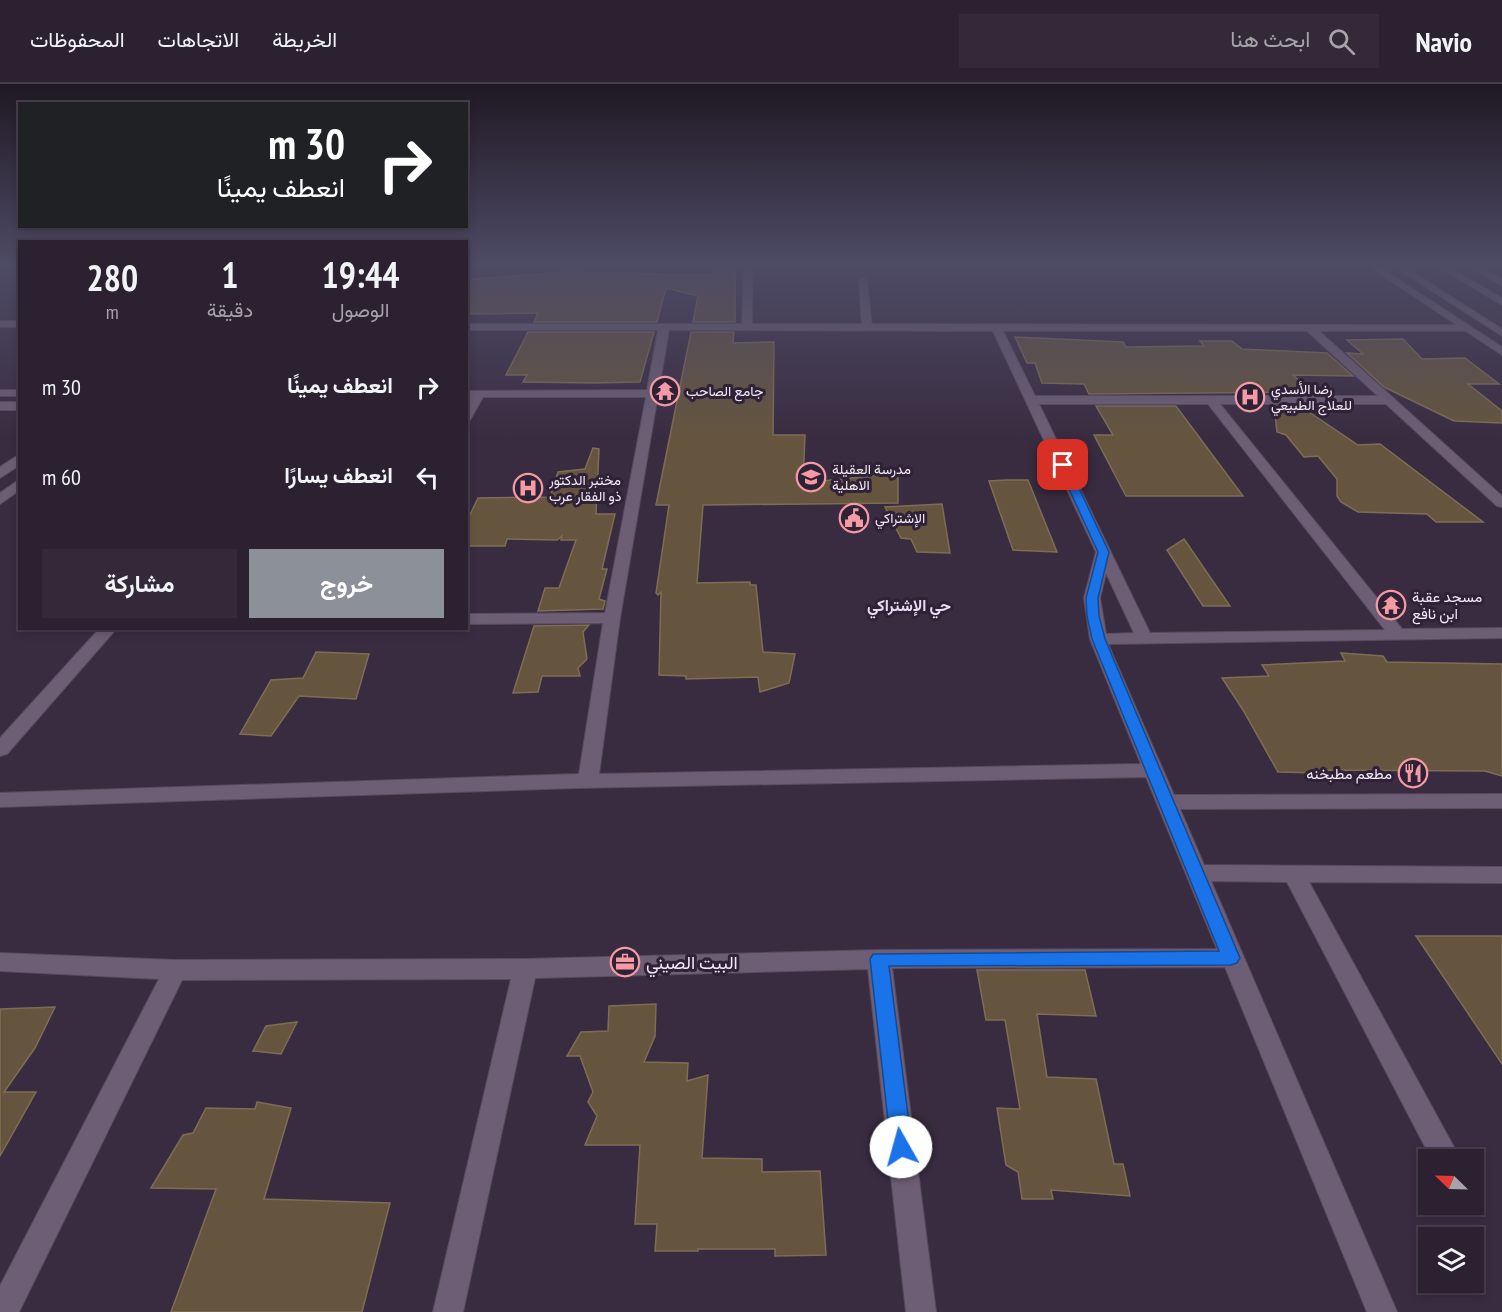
<!DOCTYPE html>
<html lang="ar">
<head>
<meta charset="utf-8">
<style>
  :root { --surface:#2b2131; --page:#332939; --text:#f1f3f6; --muted:#a6a3ab; --line:#473e4d; --accent:#8c9099 }
  body { margin:0; font-family:"PT Sans Narrow",Vazirmatn,sans-serif; background:var(--page); color:var(--text); direction:rtl; height:100vh; display:flex; flex-direction:column; font-size:22px; white-space:nowrap }
  * { box-sizing:border-box; margin:0 }
  p { font-size:20px; color:var(--muted) }
  .icon { flex:none; width:33px; height:33px; fill:none; stroke:currentColor; stroke-width:2; stroke-linecap:round; stroke-linejoin:round }
  .map { position:relative; flex:1; overflow:hidden; direction:ltr }
  .panel { position:absolute; left:18px; top:156px; width:450px; height:390px; display:flex; flex-direction:column; background:var(--surface); border-radius:0px; box-shadow:0 3px 9px #0003,0 0 0 2px var(--line); direction:rtl }
  .panel>* { flex:none }
  .guide { position:absolute; left:18px; top:18px; width:450px; height:126px; border-radius:0px; box-shadow:0 3px 9px #0003,0 0 0 2px var(--line); direction:rtl; background:#202124; color:#fff; overflow:hidden }
  .needle { width:39px; rotate:293deg }
  .controls { position:absolute; left:1418px; top:1065px; display:grid; gap:12px }
  .controls a { display:grid; place-items:center; width:66px; height:66px; border-radius:0px; background:var(--surface); box-shadow:0 3px 9px #0003,0 0 0 2px var(--line); font-size:30px }
  .pin { position:absolute; display:grid; place-items:center; width:51px; height:51px; color:#fff; margin:-26px; border-radius:12px; box-shadow:0 3px 9px #0006 }
  .me { position:absolute; width:66px; margin:-33px; rotate:353deg; stroke-linejoin:round; filter:drop-shadow(0 0 4px #0008) }
  .turn { display:flex; align-items:center; gap:21px; height:126px; padding:0 24px; font-size:27px }
  .turn .icon { width:78px; height:78px; stroke-width:2.5 }
  .turn b { display:block; font-size:42px; line-height:51px }
  .eta { display:flex; justify-content:space-evenly; align-items:center; height:102px; text-align:center }
  .eta b { font-size:36px; font-weight:700; line-height:42px }
  .primary-button { display:flex; gap:12px; margin-top:auto; padding:12px 24px }
  .primary-button a { flex:1; height:69px; border-radius:0px; background:var(--accent); color:#fff; font-size:24px; font-weight:700; line-height:69px; text-align:center }
  .primary-button a+a { background:var(--page); color:var(--text) }
  ul { padding:0; list-style:none }
  li { display:flex; align-items:center; gap:18px; height:90px; padding:0 24px }
  li div { flex:1 }
  li b { display:block; font-size:22px }
  li em { font-style:normal }
  header { display:flex; align-items:center; gap:36px; box-sizing:border-box; height:84px; padding:0 30px; background:var(--surface); border-bottom:2px solid var(--line) }
  header strong { font-size:28px }
  nav { display:flex; gap:33px; margin-inline-start:auto; font-size:21px }
  .search { width:420px; height:54px; background:var(--page); display:flex; align-items:center; gap:15px; box-sizing:border-box; padding:0 21px; border-radius:0px; color:var(--muted); font-size:22px }
  .map>svg:first-child { display:block }
  .building { fill:#65553e; stroke:#7e6d55; stroke-width:1.5 }
  .lines { fill:none; stroke-linecap:round; stroke-linejoin:round }
  .service-casing { stroke:#574b5d; stroke-width:2 }
  .minor-casing { stroke:#574b5d; stroke-width:2 }
  .tertiary-casing { stroke:#574b5d; stroke-width:2 }
  .secondary-casing { stroke:#574b5d; stroke-width:2 }
  .service { fill:#6d5e75; fill-rule:evenodd }
  .minor { fill:#6d5e75; fill-rule:evenodd }
  .tertiary { fill:#6d5e75; fill-rule:evenodd }
  .secondary { fill:#6d5e75; fill-rule:evenodd }
  .route { fill:#1a73e8; stroke:#114b97; stroke-width:1.5 }
  .labels { text-anchor:middle; dominant-baseline:central; stroke-width:6; stroke-linejoin:round; paint-order:stroke }
  .far-poi-label { font-size:14px; fill:#f2e9f7; stroke:#2f2236; text-anchor:start }
  .poi-label { font-size:15px; fill:#f2e9f7; stroke:#2f2236; text-anchor:start }
  .neighbourhood-label { font-size:16px; font-weight:bold; fill:#ebdaf5; stroke:#2f2236 }
  .near-poi-label { font-size:18px; fill:#f2e9f7; stroke:#2f2236; text-anchor:start }
</style>
</head>
<body>
<header>
<strong>Navio</strong>
<div class="search"><svg class="icon" aria-label="search" viewBox="0 0 24 24"><circle cx="10" cy="10" r="6"/><path d="M15 15l6 6"/></svg>ابحث هنا</div>
<nav><a>الخريطة</a><a>الاتجاهات</a><a>المحفوظات</a></nav>
</header>
<div class="map">
<svg width="1502" height="1228" viewBox="0 0 1502 1228">
  <rect width="100%" height="100%" fill="#392c41"/>
  <g class="building">
    <path d="M713 182H735V238H693L698 212 666 204 657 238H534L538 229 466 230V203L472 195 566 188 714 191Z"/>
    <path d="M528 248H654L640 298 594 299 523 298 527 291H506Z"/>
    <path d="M691 248H734L733 259 774 258 773 351H805L803 399 898 389V419L703 421 697 499 750 498V501H756L763 568 795 570 789 599 760 608 758 593 686 595V592L659 591 661 508 658 511 656 509 669 421H656Z"/>
    <path d="M1015 253 1123 258 1126 263 1204 262 1200 257H1232L1242 265 1327 269 1353 292 1293 291 1312 308 1089 310 1084 300 1042 299 1035 279H1027Z"/>
    <path d="M1403 255 1422 275 1465 274 1499 300H1468L1502 327V339L1454 337 1384 303 1347 269 1363 270 1347 256Z"/>
    <path d="M1096 322H1176L1243 412H1126L1094 351H1113Z"/>
    <path d="M1274 322H1300L1358 361 1380 360 1483 438H1436L1427 430 1358 428 1341 418 1337 412V395L1318 372 1304 373 1286 351 1277 348Z"/>
    <path d="M593 364 599 365 596 430H615L602 485H607L599 515 605 517 603 525 538 527 545 504H559L576 456H561L562 452 557 456 507 455 505 462H466V439L478 414 550 413 558 388 585 385Z"/>
    <path d="M1006 396H1028L1057 468 1013 466 989 397Z"/>
    <path d="M942 420 950 469 917 468 911 455 901 454 885 423Z"/>
    <path d="M1184 455 1230 522H1203L1167 466Z"/>
    <path d="M589 541 583 548 587 575 578 584 580 592H542L538 608 513 609 534 542Z"/>
    <path d="M316 568 369 570 356 615 299 612 271 652 240 650 271 596 303 594Z"/>
    <path d="M1341 569 1383 572 1387 578 1502 580V692L1485 687 1318 686 1319 689 1278 688 1243 626 1222 594 1269 592 1262 581 1345 577Z"/>
    <path d="M1416 852H1502V980Z"/>
    <path d="M977 886H1085L1096 932 1037 930 1047 993 1096 995 1114 1080H1123L1130 1112 1051 1106 1053 1115H1022L1018 1088 1006 1081 997 1024 1020 1025 1005 936H986Z"/>
    <path d="M656 920 655 952 644 978 688 979 687 997 708 991 702 1074 762 1075V1088L820 1087 826 1171 775 1172V1165H698V1167H655L657 1140H635L640 1061H585L597 1032 588 1018 593 1008 580 972H567L581 948 608 947 609 922Z"/>
    <path d="M55 923 35 964 4 1008H36L0 1072V925Z"/>
    <path d="M297 938 281 970 253 967 266 942Z"/>
    <path d="M257 1018 291 1024 264 1115 390 1119 362 1228H171L216 1105 151 1104 183 1051 193 1049 206 1024 255 1025Z"/>
  </g>
  <g class="lines">
    <g class="service-casing">
      <g id="service">
        <path d="M863 194 867 197 872 243 867 246 862 243 859 197Z"/>
        <rect x="0" y="306" width="20" height="6"/>
      </g>
    </g>
    <g class="minor-casing">
      <g id="minor">
        <path d="M744 182H752V240L1467 241 1472 244 1467 247H1319L1502 412V423L1497 422 1386 320H1220L1402 545 1502 544V554L1108 560 1174 711 1502 710V724L1180 725 1204 781 1502 783V799L1309 798 1461 1076H1432L1287 798 1211 797 1397 1228H1367L1225 883 892 884 936 1228H906L868 885 535 894 463 1228H433L511 895 182 896 19 1228H0V1202L159 895 0 887V869L175 876 525 875 879 866 1217 865 1146 693 576 704 0 723V709L579 690 603 539 466 540V530L605 529 646 313H483L470 336 466 337V322L471 313H466V307L647 306 658 246H466V240H742ZM669 246 993 247 1096 468 1084 514 1090 555 1141 680 599 690 620 534ZM1003 247H1307L1378 312H1035ZM1039 320H1208L1385 546 1150 549ZM1106 489 1134 549 1106 550 1100 514Z"/>
        <rect x="0" y="237" width="20" height="6"/>
        <rect x="0" y="318" width="20" height="8"/>
        <path d="M20 370V381L0 394V383Z"/>
        <path d="M20 395V406L0 420V409Z"/>
        <path d="M100 544H117L7 670 0 672V654Z"/>
      </g>
    </g>
    <g class="tertiary-casing">
      <g id="tertiary">
        <path d="M1368 182H1378L1502 263V271Z"/>
        <path d="M1468 182H1478L1502 195V202Z"/>
      </g>
    </g>
    <g class="secondary-casing">
      <g id="secondary">
        <path d="M1393 182H1403L1502 245V252Z"/>
        <path d="M1437 182H1447L1502 214V221Z"/>
      </g>
    </g>
    <use href="#service" class="service"/>
    <use href="#minor" class="minor"/>
    <use href="#tertiary" class="tertiary"/>
    <use href="#secondary" class="secondary"/>
  </g>
  <linearGradient id="sky" x2="0" y2="1"><stop stop-color="#1f1824"/><stop offset="0.51" stop-color="#4e4b65"/><stop offset="1" stop-color="#4e4b65" stop-opacity="0"/></linearGradient>
  <rect width="1502" height="354" fill="url(#sky)"/>
  <path class="route" d="M1063 378 1068 381 1109 468 1098 514 1099 532 1105 555 1240 874 1237 879 1231 881 889 882 912 1063 909 1070 901 1073 894 1070 891 1063 870 875 873 870 1219 867 1092 555 1087 532 1086 514 1098 468 1058 381Z"/>
  <defs>
    <g id="temple-ring" transform="scale(1.5)"><circle r="9.5" fill="#2f2236" stroke="#f49aa4" stroke-width="1.5"/><path d="M0-6L5-2H3V0L6.5 2.5H4V6H1.5V3h-3V6H-4V2.5H-6.5L-3 0V-2H-5Z" fill="#f49aa4"/></g>
    <g id="hospital-ring" transform="scale(1.5)"><circle r="9.5" fill="#2f2236" stroke="#f49aa4" stroke-width="1.5"/><path d="M-5-5h3v3.5h4V-5h3V5h-3V1.5h-4V5h-3Z" fill="#f49aa4"/></g>
    <g id="school-ring" transform="scale(1.5)"><circle r="9.5" fill="#2f2236" stroke="#f49aa4" stroke-width="1.5"/><path d="M0-5L7-2L0 1L-7-2ZM-4 1L0 2.5L4 1V4Q0 6-4 4Z" fill="#f49aa4"/></g>
    <g id="civic-ring" transform="scale(1.5)"><circle r="9.5" fill="#2f2236" stroke="#f49aa4" stroke-width="1.5"/><path d="M-.6-6.5H3V-4.5H.6V-3L4-1V1h2V6H-6V1h2V-1L-.6-3ZM-1.2 2.5V6h2.4V2.5Z" fill="#f49aa4"/></g>
    <g id="restaurant-ring" transform="scale(1.5)"><circle r="9.5" fill="#2f2236" stroke="#f49aa4" stroke-width="1.5"/><path d="M-5-6h1v4h1v-4h1v4h1v-4h1v5L-1.5 .5V6h-2V.5L-5-1ZM5-6V6H3V1.5H1.5Q1.5-4 5-6Z" fill="#f49aa4"/></g>
    <g id="office-ring" transform="scale(1.5)"><circle r="9.5" fill="#2f2236" stroke="#f49aa4" stroke-width="1.5"/><path d="M-6-3h4V-5.5h4V-3h4V5H-6ZM-1-4.5V-3h2v-1.5ZM-6 0V1H6V0Z" fill="#f49aa4"/></g>
  </defs>
  <g fill-rule="evenodd">
    <use href="#temple-ring" x="665" y="307"/>
    <use href="#hospital-ring" x="1250" y="313"/>
    <use href="#school-ring" x="811" y="393"/>
    <use href="#hospital-ring" x="528" y="404"/>
    <use href="#civic-ring" x="854" y="434"/>
    <use href="#temple-ring" x="1391" y="521"/>
    <use href="#restaurant-ring" x="1413" y="689"/>
    <use href="#office-ring" x="625" y="878"/>
  </g>
  <g class="labels">
    <g class="far-poi-label">
      <text x="1271" y="305">رضا الأسدي<tspan x="1271" dy="16">للعلاج الطبيعي</tspan></text>
      <text x="686" y="307">جامع الصاحب</text>
      <text x="832" y="385">مدرسة العقيلة<tspan x="832" dy="16">الاهلية</tspan></text>
      <text x="549" y="396">مختبر الدكتور<tspan x="549" dy="16">ذو الفقار عرب</tspan></text>
      <text x="875" y="434">الإشتراكي</text>
    </g>
    <g class="poi-label">
      <text x="1412" y="512">مسجد عقبة<tspan x="1412" dy="17">ابن نافع</tspan></text>
      <text x="1392" y="689" text-anchor="end">مطعم مطبخنه</text>
    </g>
    <g class="neighbourhood-label">
      <text x="909" y="521">حي الإشتراكي</text>
    </g>
    <g class="near-poi-label">
      <text x="646" y="878">البيت الصيني</text>
    </g>
  </g>
</svg>
<div class="controls">
<a><svg class="needle" viewBox="-14 -14 28 28"><path d="M0-13l5 13h-10z" fill="#e53935"/><path d="M0 13l5-13h-10z" fill="#a6a3ab"/></svg></a>
<a><svg class="icon" aria-label="layers" viewBox="0 0 24 24"><path d="M12 4l9 5-9 5-9-5zM3 14l9 5 9-5"/></svg></a>
</div>
<div class="pin" style="left:1063px;top:381px;background:#d93025"><svg class="icon" aria-label="arrive" viewBox="0 0 24 24"><path d="M6 21V4h12l-3 4 3 4H6"/></svg></div>
<svg class="me" style="left:901px;top:1063px" viewBox="-20 -20 40 40"><circle r="19" fill="#fff"/><path d="M0-13L10 11 0 6-10 11z" fill="#1a73e8"/></svg>
<div class="guide">
<div class="turn"><svg class="icon" aria-label="right" viewBox="0 0 24 24"><path d="M7 20v-9h11M14 6l5 5-5 5"/></svg><div><b>30 m</b>انعطف يمينًا</div></div>
</div>
<section class="panel">
<div class="eta">
<div><b>19:44</b><p>الوصول</p></div>
<div><b>1</b><p>دقيقة</p></div>
<div><b>280</b><p>m</p></div>
</div>
<ul>
<li><svg class="icon" aria-label="right" viewBox="0 0 24 24"><path d="M7 20v-9h11M14 6l5 5-5 5"/></svg><div><b>انعطف يمينًا</b></div><em>30 m</em></li>
<li><svg class="icon" aria-label="left" viewBox="0 0 24 24"><path d="M17 20v-9H6M10 6l-5 5 5 5"/></svg><div><b>انعطف يسارًا</b></div><em>60 m</em></li>
</ul>
<div class="primary-button"><a>خروج</a><a>مشاركة</a></div>
</section>
</div>
</body>
</html>
